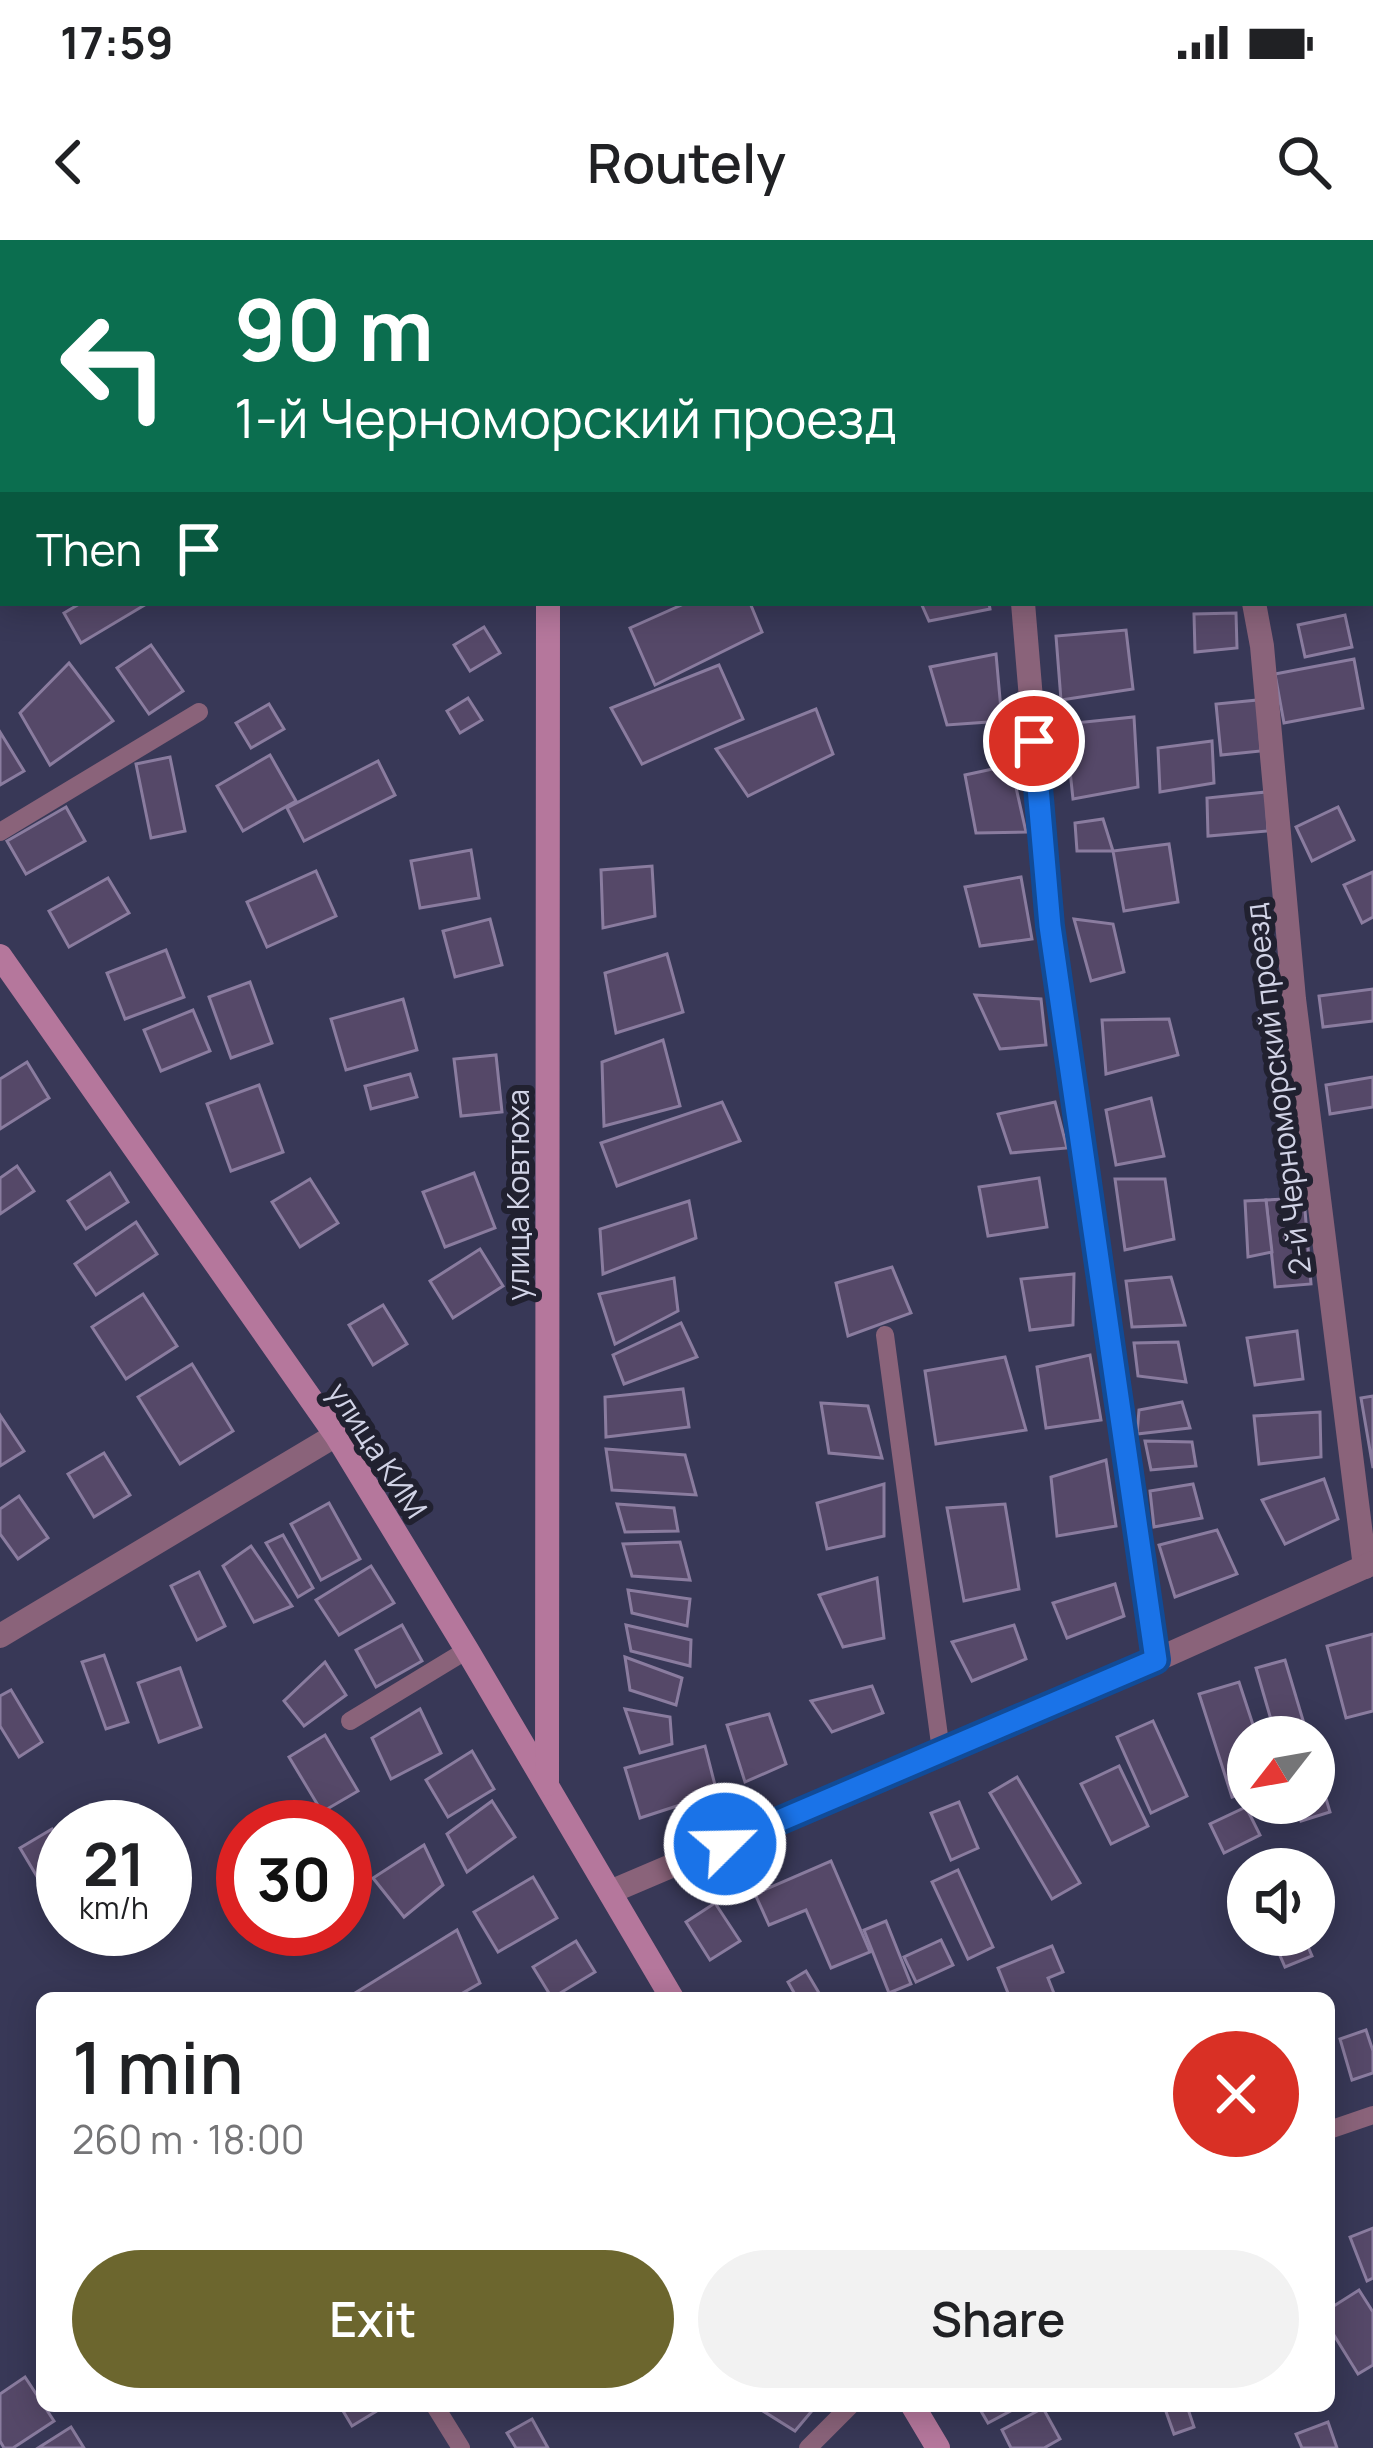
<!DOCTYPE html>
<html lang="en">
<head>
<meta charset="utf-8">
<style>
  :root { --surface:#fff; --page:#f2f2f2; --text:#202124; --muted:#757577; --accent:#6c662e }
  body { margin:0; font-family:Manrope,sans-serif; background:var(--page); color:var(--text); height:100vh; display:flex; flex-direction:column; font-size:45px; white-space:nowrap }
  * { box-sizing:border-box; margin:0 }
  p { font-size:39px; color:var(--muted) }
  .icon { flex:none; width:66px; height:66px; fill:none; stroke:currentColor; stroke-width:2; stroke-linecap:round; stroke-linejoin:round }
  .map { position:relative; flex:1; overflow:hidden }
  .drawer { position:absolute; left:36px; top:1752px; width:1299px; height:420px; display:flex; flex-direction:column; background:var(--surface); border-radius:18px; box-shadow:0 6px 30px #0003 }
  .drawer>* { flex:none }
  .top-card { position:absolute; left:0px; top:0px; width:1374px; height:366px; box-shadow:0 6px 30px #0003; background:#0b6e4f; color:#fff; overflow:hidden }
  .needle { width:78px; rotate:239deg }
  .fabs { position:absolute; left:1227px; top:1476px; display:grid; gap:24px }
  .fabs a { display:grid; place-items:center; width:108px; height:108px; border-radius:50%; background:var(--surface); box-shadow:0 6px 30px #0003; font-size:60px }
  .speed { position:absolute; left:36px; top:1560px; display:flex; gap:24px; font-size:60px; font-weight:700; text-align:center }
  .speed>* { display:grid; place-content:center; width:156px; height:156px; border-radius:50%; background:var(--surface); box-shadow:0 6px 30px #0003; line-height:1 }
  .speed small { font-size:30px; font-weight:400 }
  .speed .limit { border:18px solid #d22; background:#fff; color:#111 }
  .pin { position:absolute; display:grid; place-items:center; width:102px; height:102px; color:#fff; margin:-51px; border:6px solid #fff; border-radius:50%; box-shadow:0 3px 12px #0007 }
  .me { position:absolute; width:132px; margin:-66px; rotate:67deg; stroke-linejoin:round; filter:drop-shadow(0 0 9px #0008) }
  .turn { display:flex; align-items:center; gap:42px; height:252px; padding:0 36px; font-size:54px }
  .turn .icon { width:156px; height:156px; stroke-width:2.5 }
  .turn b { display:block; font-size:84px; line-height:102px }
  .then { display:flex; align-items:center; height:114px; padding:0 36px; background:#0003; gap:24px; font-size:45px }
  .round { display:grid; place-items:center; flex:none; width:126px; height:126px; border-radius:63px; background:var(--page) }
  .overview { display:flex; align-items:center; justify-content:space-between; height:204px; padding:0 36px }
  h1 { font-size:72px; font-weight:600; line-height:90px }
  .cta { display:flex; gap:24px; margin-top:auto; padding:24px 36px }
  .cta a { flex:1; height:138px; border-radius:72px; background:var(--accent); color:#fff; font-size:48px; font-weight:600; line-height:138px; text-align:center }
  .cta a+a { background:var(--page); color:var(--text) }
  .status { display:flex; justify-content:space-between; align-items:center; height:84px; padding:0 60px; background:var(--surface); direction:ltr }
  .status svg { height:33px; fill:currentColor }
  header { display:flex; justify-content:space-between; align-items:center; height:156px; padding:0 36px; background:var(--surface); font-size:54px; font-weight:600 }
  .map>svg:first-child { display:block }
  .building { fill:#554868; stroke:#8a7c9f; stroke-width:3 }
  .lines { fill:none; stroke-linecap:round; stroke-linejoin:round }
  .lane { stroke:#8a637a; stroke-width:18 }
  .street { stroke:#8a637a; stroke-width:24 }
  .secondary { stroke:#b5779c; stroke-width:24 }
  .route-casing { stroke:#114b97; stroke-width:30 }
  .route { stroke:#1a73e8; stroke-width:21 }
  .labels { text-anchor:middle; dominant-baseline:central; stroke-width:12; stroke-linejoin:round; paint-order:stroke }
  .street-label { font-size:30px; fill:#d1d3e6; stroke:#212130 }
</style>
</head>
<body>
<div class="status"><b>17:59</b><svg viewBox="0 0 49 12"><path d="M0 12V9h3v3zM5 12V6h3v6zM10 12V3h3v9zM15 12V0h3v12zM26 1h20v11H26zM47 4h2v5h-2z"/></svg></div>
<header><svg class="icon" aria-label="back" viewBox="0 0 24 24"><path d="M15 5l-7 7 7 7"/></svg>Routely<svg class="icon" aria-label="search" viewBox="0 0 24 24"><circle cx="10" cy="10" r="6"/><path d="M15 15l6 6"/></svg></header>
<div class="map">
<svg width="1373" height="2208" viewBox="0 0 1373 2208">
  <rect width="100%" height="100%" fill="#383857"/>
  <g class="building">
    <path d="M81 363H148L81 403 64 373Z"/>
    <path d="M686 363H750L762 392 655 445 630 388Z"/>
    <path d="M921 363H989L990 369 929 381Z"/>
    <path d="M1236 373 1237 408 1195 412 1194 374Z"/>
    <path d="M1345 375 1352 407 1305 417 1298 385Z"/>
    <path d="M484 387 500 413 470 431 454 405Z"/>
    <path d="M1126 390 1133 449 1061 460 1056 396Z"/>
    <path d="M151 405 183 451 149 474 117 428Z"/>
    <path d="M996 414 1002 481 947 485 930 427Z"/>
    <path d="M1354 419 1363 468 1284 483 1275 434Z"/>
    <path d="M69 423 113 481 50 525 20 473Z"/>
    <path d="M719 425 743 479 642 524 611 468Z"/>
    <path d="M468 458 482 480 460 493 447 471Z"/>
    <path d="M1258 460 1261 511 1221 515 1216 464Z"/>
    <path d="M269 464 284 489 251 508 236 483Z"/>
    <path d="M816 469 833 514 748 556 716 509Z"/>
    <path d="M1134 477 1138 547 1073 559 1065 484Z"/>
    <path d="M0 492 24 531 0 545Z"/>
    <path d="M1212 501 1214 543 1160 552 1158 508Z"/>
    <path d="M270 515 296 561 243 591 217 546Z"/>
    <path d="M170 517 185 591 151 598 136 524Z"/>
    <path d="M378 521 395 555 304 601 287 568Z"/>
    <path d="M1011 525 1026 592 976 593 965 535Z"/>
    <path d="M1266 552 1268 591 1208 596 1207 558Z"/>
    <path d="M66 567 85 601 26 634 7 601Z"/>
    <path d="M1338 567 1354 600 1312 621 1296 587Z"/>
    <path d="M1103 579 1113 611H1077L1075 583Z"/>
    <path d="M1169 604 1178 662 1124 671 1113 611Z"/>
    <path d="M471 610 479 658 420 668 411 621Z"/>
    <path d="M652 626 655 676 603 688 601 630Z"/>
    <path d="M316 631 336 676 267 707 247 662Z"/>
    <path d="M1373 632V677L1362 683 1344 645Z"/>
    <path d="M1021 637 1032 699 980 706 965 647Z"/>
    <path d="M108 638 129 673 69 707 49 671Z"/>
    <path d="M490 679 502 725 455 737 443 691Z"/>
    <path d="M1074 679 1113 684 1124 732 1091 741Z"/>
    <path d="M166 710 184 757 125 779 107 733Z"/>
    <path d="M667 714 683 772 616 793 605 733Z"/>
    <path d="M250 742 272 803 231 818 209 757Z"/>
    <path d="M1373 749V781L1323 787 1319 756Z"/>
    <path d="M975 755 1041 759 1046 805 1000 809Z"/>
    <path d="M403 759 417 810 346 830 331 779Z"/>
    <path d="M193 770 210 811 161 831 144 790Z"/>
    <path d="M1169 779 1178 815 1106 834 1102 780Z"/>
    <path d="M663 800 680 866 604 886 602 822Z"/>
    <path d="M496 815 502 872 461 876 454 819Z"/>
    <path d="M27 822 49 858 0 889V839Z"/>
    <path d="M410 834 417 857 371 869 365 846Z"/>
    <path d="M1373 837V867L1330 874 1326 845Z"/>
    <path d="M259 845 283 912 231 931 207 864Z"/>
    <path d="M1151 858 1164 916 1116 925 1106 870Z"/>
    <path d="M722 862 740 901 617 946 601 903Z"/>
    <path d="M1055 862 1067 908 1011 913 998 874Z"/>
    <path d="M17 926 34 951 0 974V938Z"/>
    <path d="M110 933 128 962 86 989 68 961Z"/>
    <path d="M474 933 495 988 445 1007 423 952Z"/>
    <path d="M1039 938 1047 987 988 996 979 947Z"/>
    <path d="M310 939 338 983 300 1007 272 962Z"/>
    <path d="M1115 939H1165L1174 999 1125 1010Z"/>
    <path d="M1304 958 1311 1044 1275 1047 1266 960Z"/>
    <path d="M1266 960 1272 1012 1248 1017 1245 961Z"/>
    <path d="M689 961 696 998 603 1034 600 989Z"/>
    <path d="M136 982 157 1014 96 1055 75 1024Z"/>
    <path d="M480 1009 503 1046 453 1078 430 1041Z"/>
    <path d="M892 1027 911 1073 848 1096 836 1043Z"/>
    <path d="M1074 1034 1073 1085 1030 1090 1021 1039Z"/>
    <path d="M1171 1037 1185 1085 1132 1087 1126 1041Z"/>
    <path d="M674 1038 678 1071 615 1104 599 1054Z"/>
    <path d="M143 1054 177 1106 126 1139 92 1087Z"/>
    <path d="M383 1065 407 1104 373 1125 349 1085Z"/>
    <path d="M681 1083 697 1117 624 1144 613 1115Z"/>
    <path d="M1297 1091 1303 1139 1255 1145 1247 1098Z"/>
    <path d="M1178 1102 1186 1142 1138 1136 1134 1103Z"/>
    <path d="M1090 1115 1101 1180 1046 1188 1037 1127Z"/>
    <path d="M1005 1117 1026 1190 936 1204 925 1131Z"/>
    <path d="M192 1124 233 1191 180 1224 138 1157Z"/>
    <path d="M683 1149 689 1187 606 1197 605 1157Z"/>
    <path d="M1373 1156V1228L1361 1158Z"/>
    <path d="M1182 1162 1190 1188 1137 1194 1139 1170Z"/>
    <path d="M821 1163 868 1166 882 1218 829 1213Z"/>
    <path d="M1320 1172 1321 1217 1259 1224 1254 1176Z"/>
    <path d="M0 1175 24 1211 0 1226Z"/>
    <path d="M1145 1201 1192 1202 1196 1226 1151 1230Z"/>
    <path d="M606 1209 685 1215 696 1255 612 1250Z"/>
    <path d="M104 1213 130 1255 94 1277 68 1234Z"/>
    <path d="M1106 1220 1116 1286 1057 1296 1051 1237Z"/>
    <path d="M1324 1239 1338 1279 1285 1304 1262 1260Z"/>
    <path d="M884 1244V1296L827 1309 817 1263Z"/>
    <path d="M1193 1244 1202 1278 1154 1287 1150 1251Z"/>
    <path d="M19 1256 48 1298 18 1319 0 1294V1269Z"/>
    <path d="M329 1263 360 1319 321 1340 291 1284Z"/>
    <path d="M617 1264 674 1268 678 1291 625 1292Z"/>
    <path d="M1005 1264 1019 1349 964 1361 947 1268Z"/>
    <path d="M1217 1290 1237 1334 1175 1357 1159 1305Z"/>
    <path d="M283 1295 313 1348 298 1357 266 1303Z"/>
    <path d="M680 1302 690 1340 632 1336 623 1304Z"/>
    <path d="M251 1306 292 1366 254 1382 223 1326Z"/>
    <path d="M371 1326 394 1363 339 1395 316 1360Z"/>
    <path d="M199 1332 225 1386 197 1400 171 1346Z"/>
    <path d="M877 1338 884 1398 843 1407 819 1355Z"/>
    <path d="M1115 1344 1124 1376 1067 1398 1053 1363Z"/>
    <path d="M628 1350 690 1359 687 1386 632 1373Z"/>
    <path d="M402 1385 422 1421 376 1447 356 1410Z"/>
    <path d="M626 1385 691 1400 690 1426 631 1411Z"/>
    <path d="M1014 1385 1026 1419 972 1441 952 1402Z"/>
    <path d="M1373 1394V1471L1346 1478 1327 1406Z"/>
    <path d="M104 1415 128 1482 106 1489 82 1422Z"/>
    <path d="M625 1417 682 1438 676 1465 630 1450Z"/>
    <path d="M1285 1420 1308 1497H1276L1256 1428Z"/>
    <path d="M325 1422 346 1455 304 1486 284 1461Z"/>
    <path d="M180 1428 201 1487 159 1502 138 1443Z"/>
    <path d="M1239 1442 1257 1497H1248V1552L1232 1557 1199 1454Z"/>
    <path d="M872 1446 883 1473 832 1492 811 1461Z"/>
    <path d="M11 1450 42 1502 19 1517 0 1486V1456Z"/>
    <path d="M420 1469 441 1513 391 1539 372 1498Z"/>
    <path d="M625 1469 670 1477 672 1504 640 1513Z"/>
    <path d="M769 1474 786 1524 745 1542 727 1485Z"/>
    <path d="M1153 1481 1187 1556 1151 1573 1117 1497Z"/>
    <path d="M325 1495 358 1551 322 1572 289 1517Z"/>
    <path d="M705 1506 717 1553 640 1578 625 1528Z"/>
    <path d="M472 1511 494 1549 448 1577 426 1540Z"/>
    <path d="M1314 1518 1330 1572 1301 1581 1296 1563H1314Z"/>
    <path d="M1119 1526 1148 1586 1111 1604 1081 1544Z"/>
    <path d="M1017 1537 1080 1643 1052 1659 990 1553Z"/>
    <path d="M492 1561 515 1597 467 1632 447 1594Z"/>
    <path d="M959 1562 978 1608 951 1620 931 1573Z"/>
    <path d="M1246 1567 1260 1595 1224 1613 1210 1584Z"/>
    <path d="M52 1589 63 1607V1653L51 1660 20 1608Z"/>
    <path d="M424 1605 443 1645 404 1677 373 1638Z"/>
    <path d="M831 1621 870 1712 831 1728 806 1670 769 1685 755 1654Z"/>
    <path d="M958 1630 993 1707 968 1719 932 1642Z"/>
    <path d="M533 1637 557 1678 498 1712 474 1672Z"/>
    <path d="M715 1663 740 1701 710 1720 686 1682Z"/>
    <path d="M886 1681 911 1744 889 1753 864 1690Z"/>
    <path d="M457 1690 480 1743 454 1758H347Z"/>
    <path d="M1271 1695H1303L1312 1716 1285 1727Z"/>
    <path d="M941 1700 953 1725 916 1742 904 1717Z"/>
    <path d="M576 1701 595 1732 552 1758 533 1727Z"/>
    <path d="M1052 1706 1063 1732 1048 1738 1055 1756 1010 1758 998 1728Z"/>
    <path d="M806 1731 822 1758H797L788 1742Z"/>
    <path d="M1366 1790 1373 1811V1833L1352 1840 1340 1799Z"/>
    <path d="M1373 1988V2038L1367 2041 1350 1997Z"/>
    <path d="M1359 2050 1373 2072V2125L1358 2134 1329 2087V2069Z"/>
    <path d="M25 2137 54 2181 13 2208H4L0 2201V2154Z"/>
    <path d="M340 2166H385L352 2186Z"/>
    <path d="M755 2166H816L795 2191Z"/>
    <path d="M978 2166H1020L988 2183Z"/>
    <path d="M1164 2166H1187L1194 2187 1174 2194Z"/>
    <path d="M1043 2168 1060 2199 1044 2208H1011L1002 2190Z"/>
    <path d="M532 2179 548 2208H516L507 2193Z"/>
    <path d="M1328 2182 1337 2208H1302L1296 2194Z"/>
    <path d="M71 2187 84 2208H38Z"/>
  </g>
  <g class="lines">
    <g class="lane">
      <path d="M0 592 199 472"/>
      <path d="M885 1095 941 1511"/>
      <path d="M350 1481 467 1410"/>
      <path d="M1329 1890 1373 1875"/>
      <path d="M435 2166 461 2208"/>
      <path d="M808 2208 850 2166"/>
    </g>
    <g class="street">
      <path d="M1194 0 1195 3"/>
      <path d="M99 3 104 0"/>
      <path d="M1069 3 1075 0"/>
      <path d="M0 66 3 64"/>
      <path d="M1023 363 1050 686 1156 1420"/>
      <path d="M1254 363 1262 406 1294 759 1365 1327"/>
      <path d="M0 1396 336 1195"/>
      <path d="M610 1652 1156 1420 1373 1323"/>
    </g>
    <g class="secondary">
      <path d="M554 3V0"/>
      <path d="M0 716 336 1195 467 1410 672 1758"/>
      <path d="M547 1544 548 363"/>
      <path d="M913 2166 938 2208"/>
    </g>
  </g>
  <g class="lines">
    <g class="route-casing">
      <path id="route" d="M725 1604 1156 1420 1050 686 1034 501"/>
    </g>
    <use href="#route" class="route"/>
  </g>
  <g class="labels">
    <g class="street-label">
      <text transform="translate(1277 849) rotate(-97)">2-й Черноморский проезд</text>
      <text transform="translate(517 955) rotate(-90)">улица Ковтюха</text>
      <text transform="translate(378 1210) rotate(57)">улица КИМ</text>
    </g>
  </g>
</svg>
<div class="fabs">
<a><svg class="needle" viewBox="-14 -14 28 28"><path d="M0-13l5 13h-10z" fill="#e53935"/><path d="M0 13l5-13h-10z" fill="#757577"/></svg></a>
<a><svg class="icon" aria-label="sound" viewBox="0 0 24 24"><path d="M4 9h4l5-4v14l-5-4H4zM17 9q2 3 0 6"/></svg></a>
</div>
<div class="speed"><div>21<small>km/h</small></div><div class="limit">30</div></div>
<div class="pin" style="left:1034px;top:501px;background:#d93025"><svg class="icon" aria-label="arrive" viewBox="0 0 24 24"><path d="M6 21V4h12l-3 4 3 4H6"/></svg></div>
<svg class="me" style="left:725px;top:1604px" viewBox="-20 -20 40 40"><circle r="17" fill="#1a73e8" stroke="#fff" stroke-width="3"/><path d="M0-11L8 9 0 5-8 9z" fill="#fff"/></svg>
<div class="top-card">
<div class="turn"><svg class="icon" aria-label="left" viewBox="0 0 24 24"><path d="M17 20v-9H6M10 6l-5 5 5 5"/></svg><div><b>90 m</b>1-й Черноморский проезд</div></div>
<div class="then">Then<svg class="icon" aria-label="arrive" viewBox="0 0 24 24"><path d="M6 21V4h12l-3 4 3 4H6"/></svg></div>
</div>
<section class="drawer">
<div class="overview"><div><h1>1 min</h1><p>260 m · 18:00</p></div><a class="round" style="background:#d93025;color:#fff"><svg class="icon" aria-label="close" viewBox="0 0 24 24"><path d="M6 6l12 12M18 6L6 18"/></svg></a></div>
<div class="cta"><a>Exit</a><a>Share</a></div>
</section>
</div>
</body>
</html>
